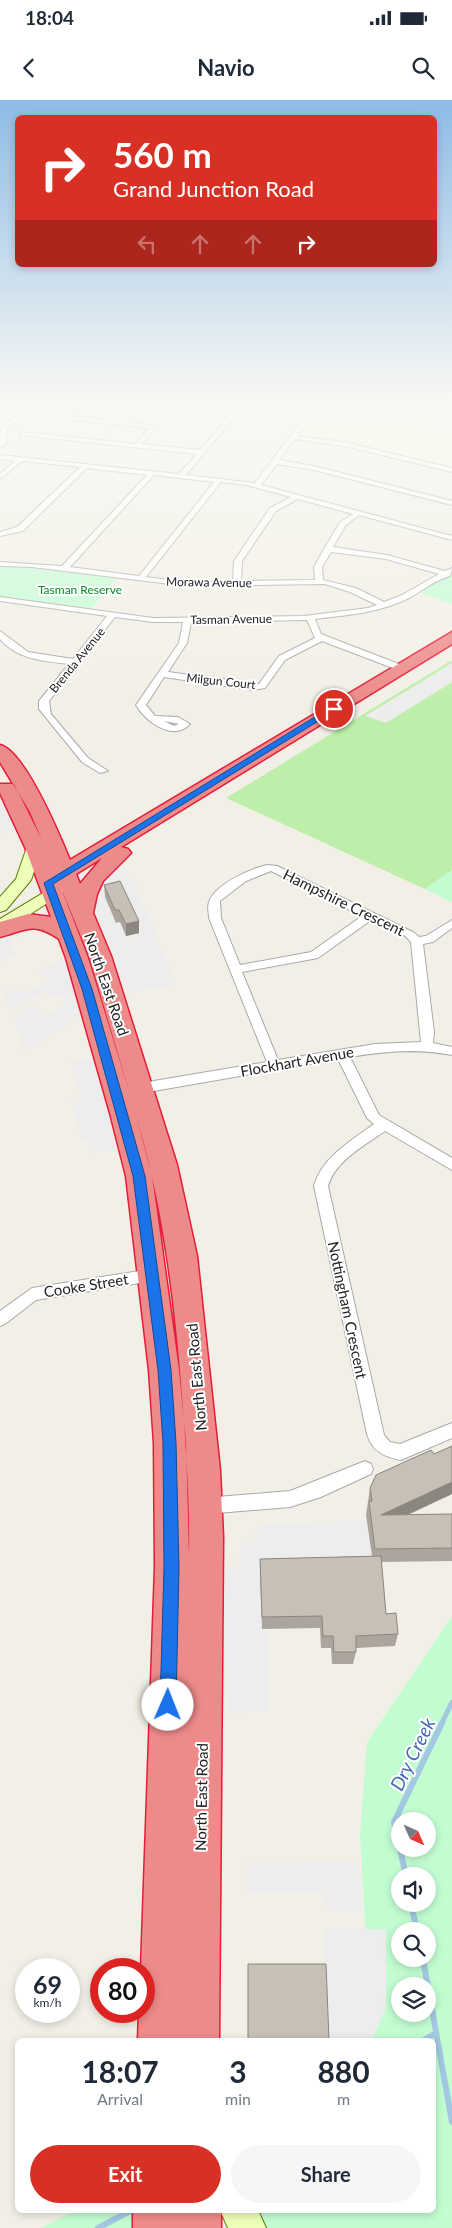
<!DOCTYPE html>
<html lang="en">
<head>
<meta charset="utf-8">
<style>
  :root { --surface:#fff; --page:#f6f6f7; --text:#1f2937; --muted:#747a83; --accent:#d93025 }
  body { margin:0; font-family:Lato,sans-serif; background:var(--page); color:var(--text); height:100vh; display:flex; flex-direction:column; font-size:19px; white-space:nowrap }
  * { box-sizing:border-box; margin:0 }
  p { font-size:16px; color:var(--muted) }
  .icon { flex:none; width:28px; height:28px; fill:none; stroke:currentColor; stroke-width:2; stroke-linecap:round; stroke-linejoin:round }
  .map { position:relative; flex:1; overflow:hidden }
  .sheet { position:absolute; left:15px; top:1938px; width:421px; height:175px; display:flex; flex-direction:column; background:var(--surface); border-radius:8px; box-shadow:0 2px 8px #0003 }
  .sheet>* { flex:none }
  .hud { position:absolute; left:15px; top:15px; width:422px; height:152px; border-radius:8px; box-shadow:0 2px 8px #0003; background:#d93025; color:#fff; overflow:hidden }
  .needle { width:32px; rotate:135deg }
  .fabs { position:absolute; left:391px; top:1712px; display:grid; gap:10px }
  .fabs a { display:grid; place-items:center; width:45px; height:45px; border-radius:50%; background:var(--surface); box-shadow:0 2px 8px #0003; font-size:25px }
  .speed { position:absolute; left:15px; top:1858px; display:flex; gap:10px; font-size:25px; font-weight:700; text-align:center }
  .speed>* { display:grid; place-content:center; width:65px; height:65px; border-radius:50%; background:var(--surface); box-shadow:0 2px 8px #0003; line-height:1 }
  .speed small { font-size:12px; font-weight:400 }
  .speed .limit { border:8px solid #d22; background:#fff; color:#111 }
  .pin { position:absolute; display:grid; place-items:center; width:42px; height:42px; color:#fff; margin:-21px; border:2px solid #fff; border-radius:50%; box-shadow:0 1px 5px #0007 }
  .me { position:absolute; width:55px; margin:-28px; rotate:1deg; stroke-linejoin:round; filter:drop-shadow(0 0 4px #0008) }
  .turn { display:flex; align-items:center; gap:18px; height:105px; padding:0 15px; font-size:22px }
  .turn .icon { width:65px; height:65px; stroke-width:2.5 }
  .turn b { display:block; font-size:35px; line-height:42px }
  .lanes { display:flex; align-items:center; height:48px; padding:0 15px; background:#0003; justify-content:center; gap:25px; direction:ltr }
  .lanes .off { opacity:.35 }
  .eta { display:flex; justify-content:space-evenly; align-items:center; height:85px; text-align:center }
  .eta b { font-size:30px; font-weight:700; line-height:35px }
  .button { display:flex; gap:10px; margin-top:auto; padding:10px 15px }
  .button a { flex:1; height:58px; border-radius:30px; background:var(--accent); color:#fff; font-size:20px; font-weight:700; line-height:58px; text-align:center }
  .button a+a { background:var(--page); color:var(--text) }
  .status { display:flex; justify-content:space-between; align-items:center; height:35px; padding:0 25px; background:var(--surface); direction:ltr }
  .status svg { height:14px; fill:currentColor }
  header { display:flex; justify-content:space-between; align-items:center; height:65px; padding:0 15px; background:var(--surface); font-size:22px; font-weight:700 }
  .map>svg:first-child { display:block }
  .education { fill:#f9ffe2 }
  .grass { fill:#beefaa }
  .park { fill:#c2fdd2; fill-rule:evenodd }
  .parking { fill:#ededed; fill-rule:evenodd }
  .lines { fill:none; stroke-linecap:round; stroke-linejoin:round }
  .stream-far1 { stroke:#a4c8e2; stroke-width:5 }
  .stream { stroke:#a4c8e2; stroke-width:6 }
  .street-casing { stroke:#a8a8a8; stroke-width:2 }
  .secondary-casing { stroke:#587f00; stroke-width:2 }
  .highway-casing { stroke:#e81b39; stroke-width:3 }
  .street { fill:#fff; fill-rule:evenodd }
  .secondary { fill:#edfeb8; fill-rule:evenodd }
  .highway { fill:#ed8b8a; fill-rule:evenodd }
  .wall { fill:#aba59d }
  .shaded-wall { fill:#8b867f }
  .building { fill:#c7c0b6; stroke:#8b867f }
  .route { fill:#1a73e8; stroke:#114b97 }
  .labels { text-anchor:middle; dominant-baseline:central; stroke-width:4; stroke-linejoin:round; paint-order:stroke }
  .far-street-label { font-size:12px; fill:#212121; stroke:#fff }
  .far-park-label { font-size:12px; fill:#048929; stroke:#fff }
  .street-label { font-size:15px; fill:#212121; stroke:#fff }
  .near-water-label { font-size:19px; font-style:italic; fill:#4568b8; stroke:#fff }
</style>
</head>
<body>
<div class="status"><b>18:04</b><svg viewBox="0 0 49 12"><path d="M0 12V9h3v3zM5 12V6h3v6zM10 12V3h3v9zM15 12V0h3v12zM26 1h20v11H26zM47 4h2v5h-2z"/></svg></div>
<header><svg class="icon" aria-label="back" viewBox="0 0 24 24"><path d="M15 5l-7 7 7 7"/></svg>Navio<svg class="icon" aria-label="search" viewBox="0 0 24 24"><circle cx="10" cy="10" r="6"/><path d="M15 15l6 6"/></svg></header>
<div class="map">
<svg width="452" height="2128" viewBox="0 0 452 2128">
  <rect width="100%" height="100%" fill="#f2f0e6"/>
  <path class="education" d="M323 304H370L421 309 394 320 452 331V368L356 344 299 335Z"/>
  <path class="grass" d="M452 560V770L425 789 226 698Z"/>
  <g class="park">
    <path d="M79 304H105L91 318 69 316Z"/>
    <path d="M21 464 118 476 92 508 0 497V465Z"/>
    <path d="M452 470V504L416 492Z"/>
    <path d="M452 770V802L425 789Z"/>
    <path d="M452 1516V2128H248L238 2110H434V1940H366L370 1909 360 1734 367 1642ZM400 1721H428V1749H400ZM400 1776H428V1804H400ZM400 1831H428V1859H400ZM400 1886H428V1914H400Z"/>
    <path d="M77 2110H136V2128H41Z"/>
  </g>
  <g class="parking">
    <path d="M8 304H17L60 310 56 314 17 309 0 327V310Z"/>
    <path d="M452 563V582L386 623 365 616Z"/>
    <path d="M4 704 15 730 7 733 0 729V706Z"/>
    <path d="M115 768 132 776 176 885 127 893 94 802 96 788 105 776ZM105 797 139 833 127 836 120 822 116 823Z"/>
    <path d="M34 826 37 831 12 838 10 842 16 853 0 861V839L11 832Z"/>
    <path d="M63 859 81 915 24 953 14 918 33 906 46 915 68 901 59 894 54 898 45 892 9 912 4 890 13 885 24 894 48 881 37 872Z"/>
    <path d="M93 958 97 975 75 979 71 961Z"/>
    <path d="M98 976 116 1050 91 1053 88 1040 82 1041 71 999 79 997 76 980Z"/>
    <path d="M367 1420 373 1469 262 1529 268 1535 269 1612 226 1613 225 1468 238 1467 240 1447 248 1440 255 1437 257 1425Z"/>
    <path d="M360 1762 362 1812 326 1811 324 1792 247 1793V1763Z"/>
    <path d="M323 1829H386V1908L372 1940H327Z"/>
  </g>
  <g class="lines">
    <path class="stream-far1" d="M441 1625 452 1602"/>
    <g class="stream">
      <path d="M406 1776 394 1722 442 1623"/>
      <path d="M411 1804 417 1831"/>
      <path d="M423 1859 452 2022"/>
      <path d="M424 1940 436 1933"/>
      <path d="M98 2128 132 2110"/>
    </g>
    <g class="street-casing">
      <g id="street">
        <path d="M73 304H80L69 316 92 318 105 304H112L98 319 156 326 142 344 200 350 231 314 149 304H174L304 317 314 304H320L297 336 344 342 452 368V372L344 346 295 339 279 360 314 366 452 401V405L314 370 277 364 261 385 452 436V440L359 415 346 425 333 447 387 455 445 471 452 468 450 476C435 480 422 491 409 498 379 513 347 515 315 519L321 534 404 566V570H398L322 541 285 560 265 588 252 590 164 577 146 605 155 616 178 617 190 624C173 642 146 622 136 605L179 543 183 522H153L115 517 49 601 51 614 88 658 108 671 100 673 82 662 39 609V601L69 564C43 561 18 560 0 539V531L28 552 73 559 107 516 0 501V497L153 518 304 516 368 508 377 505 350 492 325 484 186 486 32 467 0 466V462L62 466 147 375 87 368 23 431 0 436V432L17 427 80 367 22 361 0 379V374L15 361 0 359V355L179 374 197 354 19 335 21 332 136 344 149 328 30 315 25 316 7 329 6 343 0 348V331C17 306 37 312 63 315ZM237 314 302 320 255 383 186 375ZM154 375 214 382 139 476 70 467ZM221 382 246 385 291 397 270 408 234 461 233 481 186 482 146 477ZM298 399 353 414 340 422 324 449 314 467 315 480 241 481 242 461 276 411ZM331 452 386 459 439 474 402 495 384 502 356 488 323 480 322 467ZM307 520 315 538 279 556 259 584 168 572 187 543 191 522ZM164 621 179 624 174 626Z"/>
        <path d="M267 765 277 766 413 832 419 837 426 836 452 820V828L433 842 423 844 434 932 433 943 452 947V955C418 948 384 951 350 957L379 1015 452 1058V1070L385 1031C365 1045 335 1061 328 1086L384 1335 390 1342 400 1344 452 1323V1338L401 1360C384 1357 372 1351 367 1334L314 1086C322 1057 351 1041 374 1024L367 1018 338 959 142 993 136 988 142 983 267 962 209 818C209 813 207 807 209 802 215 784 250 769 267 765ZM271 771 362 816 311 852 240 865 221 818 220 801 246 781ZM371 820 405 836 411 842 421 942 375 944 278 960 242 872 318 858Z"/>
        <path d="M152 1169 157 1171 159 1175 157 1179 152 1181 36 1200 5 1224 0 1226V1211L32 1188Z"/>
        <path d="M365 1361 371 1364 373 1369 371 1374 321 1397 290 1407 205 1414 199 1412 196 1406 199 1400 205 1398 290 1391Z"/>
      </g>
    </g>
    <g class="secondary-casing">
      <g id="secondary">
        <path d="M393 304 452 306V312L397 307Z"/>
        <path d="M35 742 43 747 31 780 6 810 0 812V797L16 779 27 747Z"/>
        <path d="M66 779 74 784 72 787 6 830 0 831V819Z"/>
        <path d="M220 2110H258L266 2128H228Z"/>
      </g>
    </g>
    <g class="highway-casing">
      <g id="highway">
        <path d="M452 532V544L121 747 128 749 131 753 103 781 97 794 93 813 111 856 177 1065 197 1156 220 1370 223 1437 219 1940H138L139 1911H144V1869H141L155 1467 154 1343 149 1270 126 1076 110 1013 66 858 59 839C33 821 27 830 0 837V822L28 814 51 817 25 747 0 693V684H14L42 740 30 712 0 662V645C25 651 60 736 70 760ZM102 758 80 784 76 774ZM60 785 89 856 130 994 88 858ZM137 1019C164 1110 175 1202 182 1296 186 1349 190 1402 189 1456L186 1343 179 1270 152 1076Z"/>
        <rect x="133" y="2110" width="88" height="18"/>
      </g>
    </g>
    <use href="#street" class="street"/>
    <use href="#secondary" class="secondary"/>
    <use href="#highway" class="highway"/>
  </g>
  <g class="wall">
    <path d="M104 785 139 821V833L126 836 120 822 116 823 105 797Z"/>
    <path d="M452 1346V1394L408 1415 452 1414V1461L381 1462 386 1514 398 1534 395 1546 356 1548V1552L353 1564H332L331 1548H321L320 1528 262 1529 260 1472V1459L372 1456 366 1415 370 1388 434 1354Z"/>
    <path d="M248 1864 329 1940H248Z"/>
  </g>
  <g class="shaded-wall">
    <path d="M139 821V833L126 836V824Z"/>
    <path d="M452 1382V1394L378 1428 381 1415Z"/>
  </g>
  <g class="building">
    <path d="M120 781 139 821 126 824 119 810H115L104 785Z"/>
    <path d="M452 1346V1382L381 1415 452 1414V1448L375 1449 369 1402 372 1401 370 1388 376 1375 431 1350 434 1354Z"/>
    <path d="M381 1456 386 1514 396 1513 398 1534 356 1536V1552H334L333 1536H323L322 1516 262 1517 260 1459Z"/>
    <path d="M248 1864H326L329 1940H248Z"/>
  </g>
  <linearGradient id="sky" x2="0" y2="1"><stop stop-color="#8dbce6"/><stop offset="0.5" stop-color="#f9f8f4"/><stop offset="1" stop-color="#f9f8f4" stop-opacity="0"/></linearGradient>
  <rect width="452" height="602" fill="url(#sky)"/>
  <path class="route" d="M331 607 338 609 53 784 92 889 145 1076 171 1270 176 1343 179 1467 176 1605 174 1611 168 1613 163 1611 160 1605 164 1467 163 1343 158 1270 133 1076 82 889 44 783Z"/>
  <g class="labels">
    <g class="far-street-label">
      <text transform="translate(209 482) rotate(1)">Morawa Avenue</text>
      <text transform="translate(231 519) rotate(-1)">Tasman Avenue</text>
      <text transform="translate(77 560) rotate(-51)">Brenda Avenue</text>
      <text transform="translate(221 581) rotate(6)">Milgun Court</text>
    </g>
    <g class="far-park-label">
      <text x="80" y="489">Tasman Reserve</text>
    </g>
    <g class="street-label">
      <text transform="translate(344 802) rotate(26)">Hampshire Crescent</text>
      <text transform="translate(107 884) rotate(71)">North East Road</text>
      <text transform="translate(297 961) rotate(-10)">Flockhart Avenue</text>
      <text transform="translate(86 1185) rotate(-9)">Cooke Street</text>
      <text transform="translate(348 1210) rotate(78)">Nottingham Crescent</text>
      <text transform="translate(196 1277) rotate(-95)">North East Road</text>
      <text transform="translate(201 1697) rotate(-89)">North East Road</text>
    </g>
    <g class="near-water-label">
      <text transform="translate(412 1654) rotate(-64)">Dry Creek</text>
    </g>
  </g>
</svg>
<div class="fabs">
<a><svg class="needle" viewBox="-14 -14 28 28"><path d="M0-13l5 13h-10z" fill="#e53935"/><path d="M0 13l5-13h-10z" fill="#747a83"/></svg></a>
<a><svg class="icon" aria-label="sound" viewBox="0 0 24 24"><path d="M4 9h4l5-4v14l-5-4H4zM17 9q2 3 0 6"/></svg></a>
<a><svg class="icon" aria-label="search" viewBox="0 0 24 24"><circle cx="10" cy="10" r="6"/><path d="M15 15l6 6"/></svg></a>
<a><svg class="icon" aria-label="layers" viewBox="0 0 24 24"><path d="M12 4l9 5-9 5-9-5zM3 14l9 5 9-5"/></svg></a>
</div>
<div class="speed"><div>69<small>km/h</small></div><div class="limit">80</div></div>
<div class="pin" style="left:334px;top:609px;background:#d93025"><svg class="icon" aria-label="arrive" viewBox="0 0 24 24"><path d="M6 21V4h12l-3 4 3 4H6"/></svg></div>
<svg class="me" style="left:168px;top:1605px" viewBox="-20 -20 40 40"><circle r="19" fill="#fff"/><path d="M0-13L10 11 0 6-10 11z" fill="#1a73e8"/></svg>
<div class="hud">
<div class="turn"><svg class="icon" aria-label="right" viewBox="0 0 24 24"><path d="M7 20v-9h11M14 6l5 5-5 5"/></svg><div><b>560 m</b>Grand Junction Road</div></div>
<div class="lanes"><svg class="icon off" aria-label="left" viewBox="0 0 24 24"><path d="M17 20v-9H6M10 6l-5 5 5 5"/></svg><svg class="icon off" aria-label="ahead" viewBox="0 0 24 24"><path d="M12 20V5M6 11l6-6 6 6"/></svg><svg class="icon off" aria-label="ahead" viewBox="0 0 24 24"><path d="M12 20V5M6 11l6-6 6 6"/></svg><svg class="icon" aria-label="right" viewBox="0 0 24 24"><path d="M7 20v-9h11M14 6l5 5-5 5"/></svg></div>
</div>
<section class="sheet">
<div class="eta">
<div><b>18:07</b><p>Arrival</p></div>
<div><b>3</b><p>min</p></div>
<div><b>880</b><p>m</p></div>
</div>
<div class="button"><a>Exit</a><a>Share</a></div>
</section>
</div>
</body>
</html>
